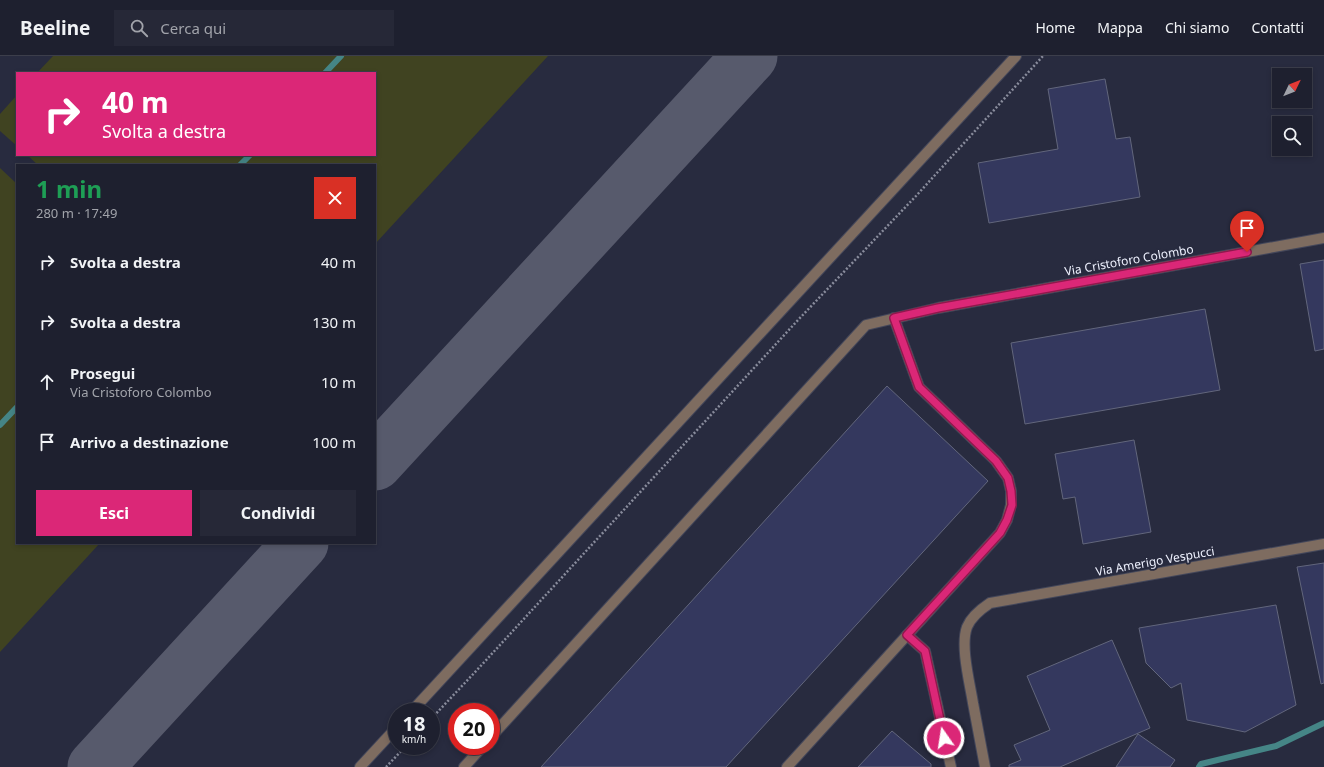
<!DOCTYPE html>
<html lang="it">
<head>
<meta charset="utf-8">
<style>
  :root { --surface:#1e202f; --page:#262837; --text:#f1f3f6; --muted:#a1a3aa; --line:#3c3e4b; --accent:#db2777 }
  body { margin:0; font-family:"Noto Sans",sans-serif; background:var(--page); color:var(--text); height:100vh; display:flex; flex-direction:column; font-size:15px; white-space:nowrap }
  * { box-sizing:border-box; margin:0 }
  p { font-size:13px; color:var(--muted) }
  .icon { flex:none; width:22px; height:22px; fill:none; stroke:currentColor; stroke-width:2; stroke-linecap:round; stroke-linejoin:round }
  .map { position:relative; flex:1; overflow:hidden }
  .drawer { position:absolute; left:16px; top:108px; width:360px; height:380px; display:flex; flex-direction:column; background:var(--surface); border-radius:0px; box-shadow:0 2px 6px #0003,0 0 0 1px var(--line) }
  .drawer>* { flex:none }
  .top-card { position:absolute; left:16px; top:16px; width:360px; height:84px; border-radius:0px; box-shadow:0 2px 6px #0003,0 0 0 1px var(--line); background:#db2777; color:#fff; overflow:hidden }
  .needle { width:26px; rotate:47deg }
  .tools { position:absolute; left:1272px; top:12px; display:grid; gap:8px }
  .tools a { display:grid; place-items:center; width:40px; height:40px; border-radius:0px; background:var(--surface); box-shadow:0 2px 6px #0003,0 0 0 1px var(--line); font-size:20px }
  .speed { position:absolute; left:388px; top:647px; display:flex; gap:8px; font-size:20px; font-weight:700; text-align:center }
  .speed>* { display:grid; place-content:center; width:52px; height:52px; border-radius:50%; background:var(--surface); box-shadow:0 2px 6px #0003,0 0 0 1px var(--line); line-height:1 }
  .speed small { font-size:10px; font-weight:400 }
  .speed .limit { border:6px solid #d22; background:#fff; color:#111 }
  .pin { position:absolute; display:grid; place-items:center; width:34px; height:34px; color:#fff; margin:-41px -17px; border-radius:50% 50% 50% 0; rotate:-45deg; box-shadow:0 0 4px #0007 }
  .pin .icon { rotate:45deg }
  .me { position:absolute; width:44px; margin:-22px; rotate:347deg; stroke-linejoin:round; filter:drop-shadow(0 0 3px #0008) }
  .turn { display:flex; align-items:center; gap:14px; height:84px; padding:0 20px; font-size:18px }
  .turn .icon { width:52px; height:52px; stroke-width:2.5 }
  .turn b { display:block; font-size:28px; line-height:34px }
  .round { display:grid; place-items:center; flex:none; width:42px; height:42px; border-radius:0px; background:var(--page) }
  .head { display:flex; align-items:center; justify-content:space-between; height:68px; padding:0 20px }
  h1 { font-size:24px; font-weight:700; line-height:30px; color:#1e9e55 }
  .cta { display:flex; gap:8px; margin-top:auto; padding:8px 20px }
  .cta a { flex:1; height:46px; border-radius:0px; background:var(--accent); color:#fff; font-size:16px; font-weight:700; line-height:46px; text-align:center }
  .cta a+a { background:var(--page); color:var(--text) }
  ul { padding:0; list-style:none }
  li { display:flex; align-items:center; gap:12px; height:60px; padding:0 20px }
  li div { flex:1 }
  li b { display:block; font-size:15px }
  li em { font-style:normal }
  header { display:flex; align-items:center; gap:24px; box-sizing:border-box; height:56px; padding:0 20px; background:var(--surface); border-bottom:1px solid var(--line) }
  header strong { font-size:19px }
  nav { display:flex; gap:22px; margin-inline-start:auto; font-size:14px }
  .search { width:280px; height:36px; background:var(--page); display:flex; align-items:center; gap:10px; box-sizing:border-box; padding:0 14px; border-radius:0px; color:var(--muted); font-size:15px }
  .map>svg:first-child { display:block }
  .green { fill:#404321 }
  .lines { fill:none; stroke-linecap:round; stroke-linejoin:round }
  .stream { stroke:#458586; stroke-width:6 }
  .taxiway { stroke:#575a6c; stroke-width:55 }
  .building { fill:#34385e; stroke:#62667c }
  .minor-casing { stroke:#44475a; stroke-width:12 }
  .path { stroke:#898c9c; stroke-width:2.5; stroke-dasharray:2 2; stroke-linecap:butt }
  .minor { stroke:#7e6c60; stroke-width:10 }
  .route-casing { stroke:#8e194d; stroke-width:10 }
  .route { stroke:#db2777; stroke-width:7 }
  .labels { text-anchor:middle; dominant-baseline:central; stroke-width:4; stroke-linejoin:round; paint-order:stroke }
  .street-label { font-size:12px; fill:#eef1fe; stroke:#282b3f }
</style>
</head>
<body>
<header>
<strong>Beeline</strong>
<div class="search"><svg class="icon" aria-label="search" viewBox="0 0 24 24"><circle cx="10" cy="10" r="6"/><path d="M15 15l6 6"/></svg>Cerca qui</div>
<nav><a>Home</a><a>Mappa</a><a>Chi siamo</a><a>Contatti</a></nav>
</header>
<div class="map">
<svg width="1324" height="711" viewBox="0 0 1324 711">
  <rect width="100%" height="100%" fill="#282b3f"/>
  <g class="green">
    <path d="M53 0H548L375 188V109H38L27 99H375V17H37Z"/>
    <path d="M17 39V90L0 75V58Z"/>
    <path d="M0 112 17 128V487H100L0 596Z"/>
  </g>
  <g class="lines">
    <g class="stream">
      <path d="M325 17 341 0"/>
      <path d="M240 109 250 99"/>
      <path d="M0 369 17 351"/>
      <path d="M1199 711 1201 708 1276 690 1324 667"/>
    </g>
    <g class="taxiway">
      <path d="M375 407 750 0"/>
      <path d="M95 711 301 487"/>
    </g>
  </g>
  <g class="building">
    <path d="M1105 23 1116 83 1130 81 1140 141 989 167 978 107 1058 93 1048 33Z"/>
    <path d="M1324 204V293L1315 295 1300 208Z"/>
    <path d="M1205 253 1220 334 1025 368 1011 287Z"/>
    <path d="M887 330 988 425 726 711H541Z"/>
    <path d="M1134 384 1151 476 1083 488 1075 441 1063 443 1055 398Z"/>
    <path d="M1324 507V627L1321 628 1297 511Z"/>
    <path d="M1276 549 1296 649 1245 676 1187 664 1181 627 1171 632 1146 607 1139 572Z"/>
    <path d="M1112 584 1150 672 1060 711H1009V709L1021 704 1014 689 1050 674 1027 620Z"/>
    <path d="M892 675 931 708V711H858Z"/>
    <path d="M1138 678 1175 704 1170 711H1116Z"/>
  </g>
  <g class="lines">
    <g class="minor-casing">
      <g id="minor">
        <path d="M907 579 925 595 951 711"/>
        <path d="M411 656 1016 0"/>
        <path d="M491 681 866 269 938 252 1324 182"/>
        <path d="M360 711 397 671"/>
        <path d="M464 711 483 690"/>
        <path d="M787 711 1000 477 1007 464 1011 449V435L1008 422 996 405 919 331 894 262"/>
        <path d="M985 711C981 690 977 669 973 647 970 628 960 590 967 571 971 561 981 553 990 547L1324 488"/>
      </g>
    </g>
    <g class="path">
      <path d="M431 663 477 614 798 264 916 140 1043 0"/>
      <path d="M386 711 406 690"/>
    </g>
    <use href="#minor" class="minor"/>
  </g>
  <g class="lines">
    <g class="route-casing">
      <path id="route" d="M944 682 925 595 907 579 1000 477 1007 464 1012 449 1011 435 1008 422 996 405 919 331 894 262 938 252 1247 196"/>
    </g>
    <use href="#route" class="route"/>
  </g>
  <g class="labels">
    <g class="street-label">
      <text transform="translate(1129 204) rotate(-10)">Via Cristoforo Colombo</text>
      <text transform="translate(1155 505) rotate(-10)">Via Amerigo Vespucci</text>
    </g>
  </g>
</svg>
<div class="tools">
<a><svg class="needle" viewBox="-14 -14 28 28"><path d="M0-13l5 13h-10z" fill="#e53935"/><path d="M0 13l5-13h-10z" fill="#a1a3aa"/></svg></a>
<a><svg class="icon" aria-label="search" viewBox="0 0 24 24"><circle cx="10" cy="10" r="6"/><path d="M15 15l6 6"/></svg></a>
</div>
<div class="speed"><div>18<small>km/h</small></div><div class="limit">20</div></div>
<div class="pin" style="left:1247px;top:196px;background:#d93025"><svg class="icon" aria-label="arrive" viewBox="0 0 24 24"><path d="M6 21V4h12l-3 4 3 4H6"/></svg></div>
<svg class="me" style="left:944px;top:682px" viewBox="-20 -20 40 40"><circle r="17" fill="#db2777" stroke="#fff" stroke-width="3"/><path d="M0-11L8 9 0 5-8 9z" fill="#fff"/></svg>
<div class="top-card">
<div class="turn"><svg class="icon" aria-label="right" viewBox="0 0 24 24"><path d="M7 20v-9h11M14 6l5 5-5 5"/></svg><div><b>40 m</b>Svolta a destra</div></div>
</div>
<section class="drawer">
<div class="head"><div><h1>1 min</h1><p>280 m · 17:49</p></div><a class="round" style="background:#d93025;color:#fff"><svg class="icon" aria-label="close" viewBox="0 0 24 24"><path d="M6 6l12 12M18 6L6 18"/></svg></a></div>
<ul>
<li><svg class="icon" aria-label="right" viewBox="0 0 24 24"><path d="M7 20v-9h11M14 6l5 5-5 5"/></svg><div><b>Svolta a destra</b></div><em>40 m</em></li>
<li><svg class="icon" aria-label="right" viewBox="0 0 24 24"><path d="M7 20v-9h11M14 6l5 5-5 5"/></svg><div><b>Svolta a destra</b></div><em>130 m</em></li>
<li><svg class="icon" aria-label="ahead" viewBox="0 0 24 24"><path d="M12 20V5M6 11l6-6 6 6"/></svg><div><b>Prosegui</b><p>Via Cristoforo Colombo</p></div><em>10 m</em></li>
<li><svg class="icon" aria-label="arrive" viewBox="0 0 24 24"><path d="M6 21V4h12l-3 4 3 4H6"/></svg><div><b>Arrivo a destinazione</b></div><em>100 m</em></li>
</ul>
<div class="cta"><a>Esci</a><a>Condividi</a></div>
</section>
</div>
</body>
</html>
